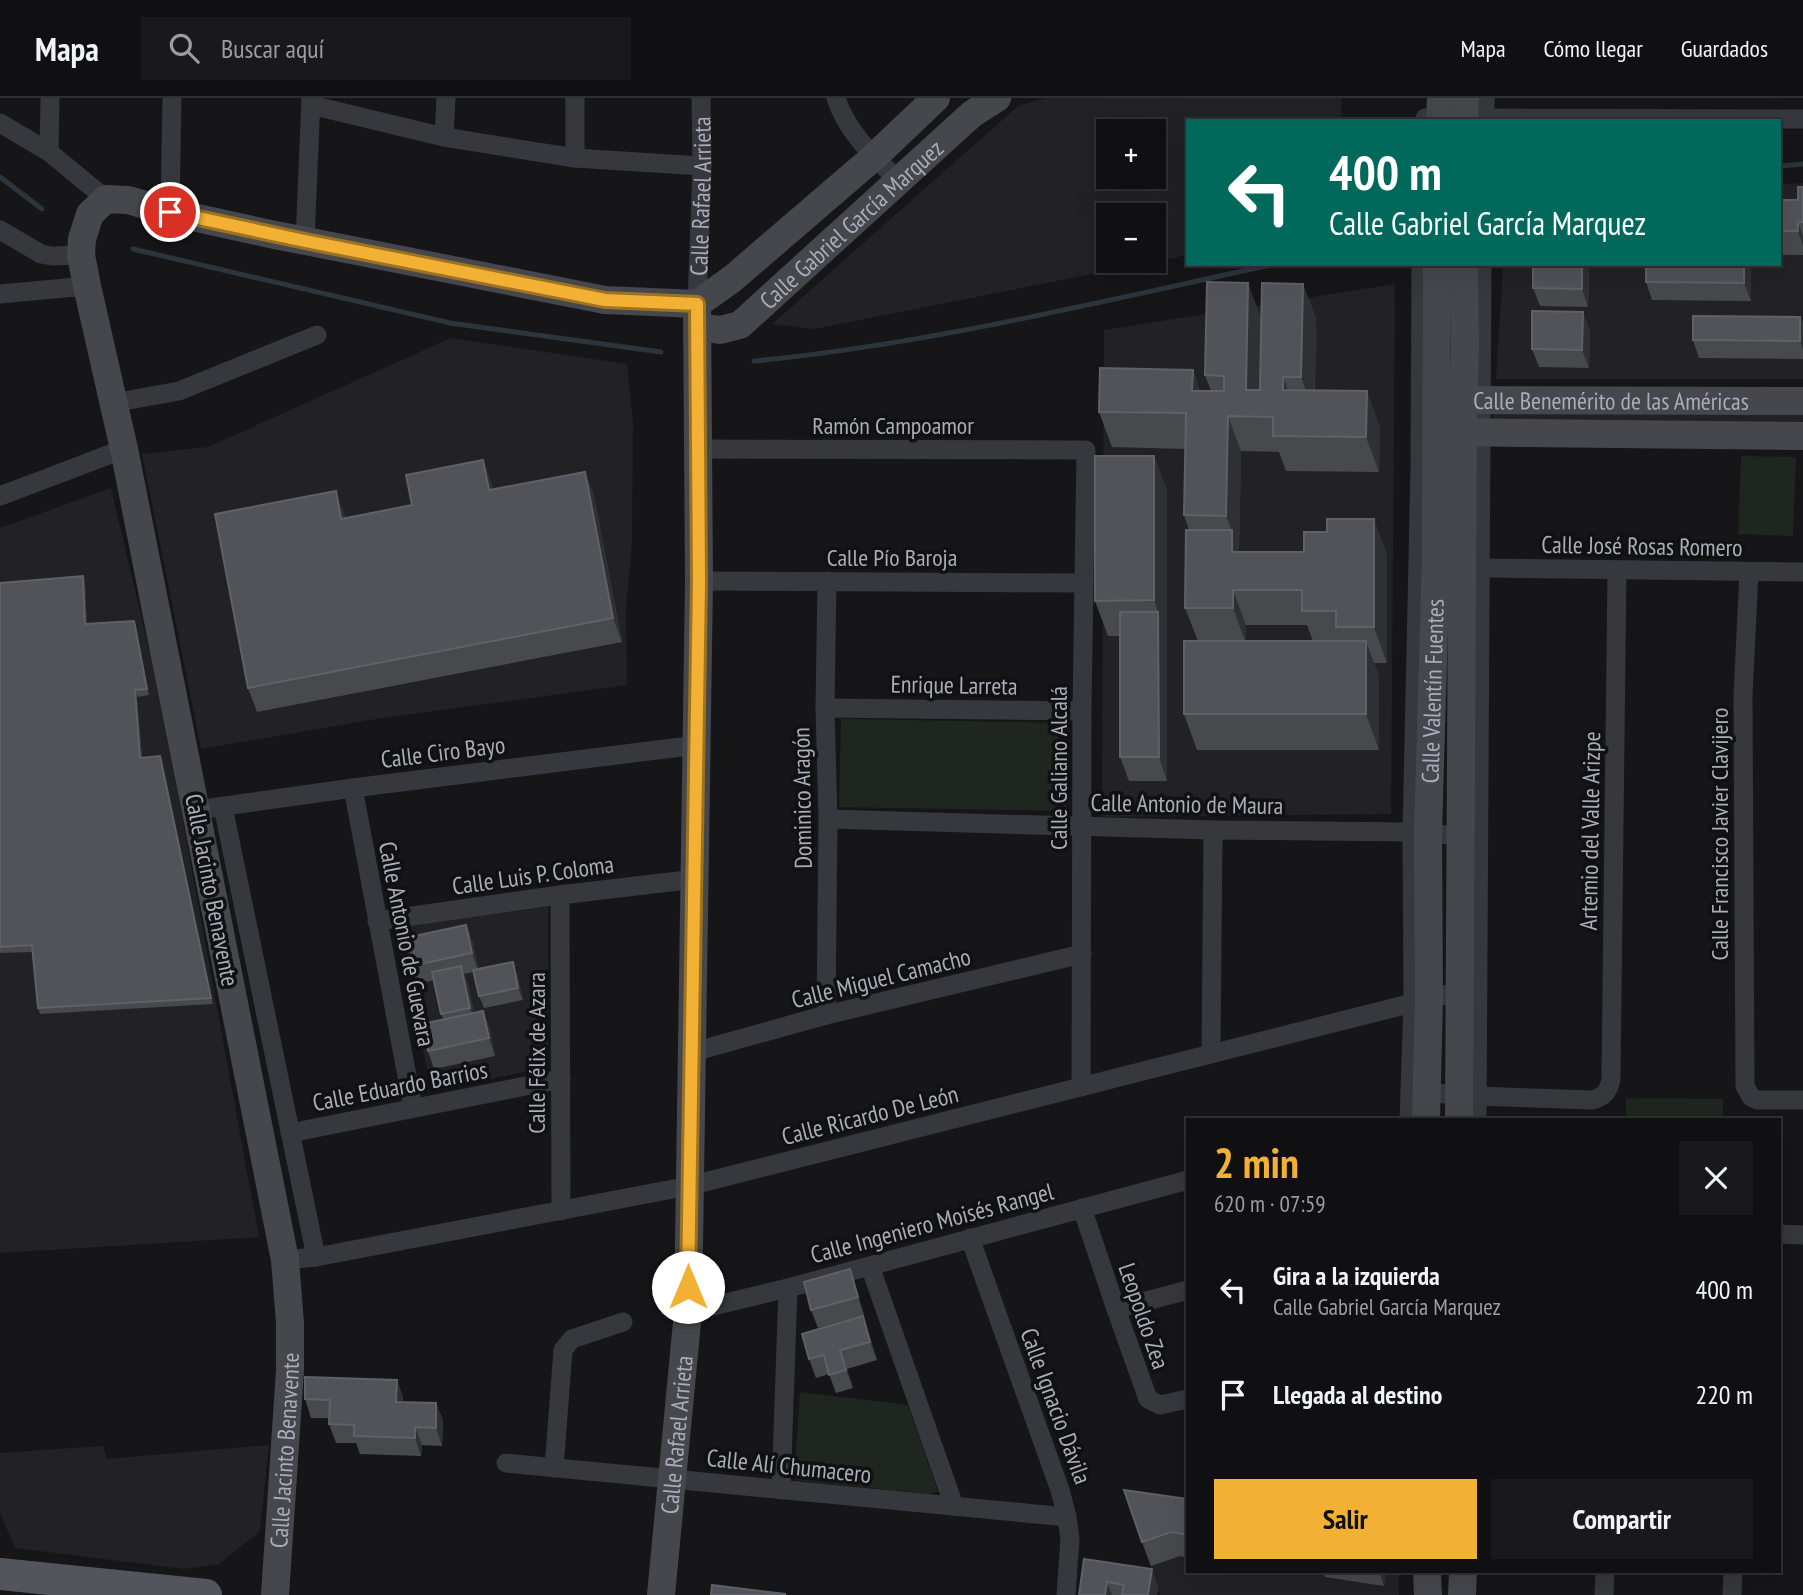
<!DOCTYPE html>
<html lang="es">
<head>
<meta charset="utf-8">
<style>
  :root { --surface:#101012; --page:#19191b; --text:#f1f3f6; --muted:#9c9d9f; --line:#303032; --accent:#f2b134 }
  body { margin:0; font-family:"PT Sans Narrow",sans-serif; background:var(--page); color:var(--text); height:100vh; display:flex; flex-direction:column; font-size:26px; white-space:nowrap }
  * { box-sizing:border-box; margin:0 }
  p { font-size:23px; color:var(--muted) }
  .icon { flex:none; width:38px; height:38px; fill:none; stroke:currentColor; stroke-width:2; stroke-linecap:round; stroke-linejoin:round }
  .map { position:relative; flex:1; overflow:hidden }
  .panel { position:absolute; left:1186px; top:1020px; width:595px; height:455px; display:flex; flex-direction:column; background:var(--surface); border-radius:0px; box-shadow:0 7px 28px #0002,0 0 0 2px var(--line) }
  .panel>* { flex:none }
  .banner { position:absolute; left:1186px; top:21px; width:595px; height:147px; border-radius:0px; box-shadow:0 7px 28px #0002,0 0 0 2px var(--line); background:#00695c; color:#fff; overflow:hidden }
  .tools { position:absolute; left:1096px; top:21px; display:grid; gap:14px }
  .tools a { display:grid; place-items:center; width:70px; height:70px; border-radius:0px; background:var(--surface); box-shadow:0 7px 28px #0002,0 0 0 2px var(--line); font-size:35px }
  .pin { position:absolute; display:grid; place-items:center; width:60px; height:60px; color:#fff; margin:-30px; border:4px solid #fff; border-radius:50%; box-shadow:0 2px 7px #0007 }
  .me { position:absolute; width:77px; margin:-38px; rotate:0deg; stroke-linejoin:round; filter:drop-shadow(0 0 5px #0008) }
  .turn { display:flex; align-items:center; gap:24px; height:147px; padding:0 28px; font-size:32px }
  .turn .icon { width:91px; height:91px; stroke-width:2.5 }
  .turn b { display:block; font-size:49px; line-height:60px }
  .round { display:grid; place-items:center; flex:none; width:74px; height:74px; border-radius:0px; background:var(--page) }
  .summary { display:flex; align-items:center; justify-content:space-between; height:119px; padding:0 28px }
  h1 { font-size:42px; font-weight:700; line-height:52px; color:var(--accent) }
  .primary-button { display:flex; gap:14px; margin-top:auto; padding:14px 28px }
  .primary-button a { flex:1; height:80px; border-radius:0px; background:var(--accent); color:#111; font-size:28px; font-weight:700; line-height:80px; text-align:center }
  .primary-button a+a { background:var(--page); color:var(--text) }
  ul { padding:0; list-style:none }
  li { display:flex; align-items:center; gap:21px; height:105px; padding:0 28px }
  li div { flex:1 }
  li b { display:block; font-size:26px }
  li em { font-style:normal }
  header { display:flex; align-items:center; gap:42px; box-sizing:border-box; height:98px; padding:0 35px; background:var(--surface); border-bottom:2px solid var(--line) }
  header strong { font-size:33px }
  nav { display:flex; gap:38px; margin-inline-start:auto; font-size:24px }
  .search { width:490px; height:63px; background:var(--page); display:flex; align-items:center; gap:18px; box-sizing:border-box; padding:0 24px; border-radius:0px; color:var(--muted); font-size:26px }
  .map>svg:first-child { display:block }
  .built { fill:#222225; fill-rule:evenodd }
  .green { fill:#1e261f }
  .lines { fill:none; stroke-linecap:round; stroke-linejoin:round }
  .stream { stroke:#2c353c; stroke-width:5 }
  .street { stroke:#37383d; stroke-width:19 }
  .secondary { stroke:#45474d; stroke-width:28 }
  .primary { stroke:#53555c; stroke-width:32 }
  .wall { fill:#47494d; fill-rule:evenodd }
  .shaded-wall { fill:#2f3033 }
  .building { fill:#525359; stroke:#5f6168; stroke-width:2 }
  .route-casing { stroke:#9d7322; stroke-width:18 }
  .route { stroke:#f2b134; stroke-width:12 }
  .labels { text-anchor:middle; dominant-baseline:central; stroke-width:7; stroke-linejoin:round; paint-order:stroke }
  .street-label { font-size:24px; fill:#a8adb8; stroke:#111113 }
</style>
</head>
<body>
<header>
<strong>Mapa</strong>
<div class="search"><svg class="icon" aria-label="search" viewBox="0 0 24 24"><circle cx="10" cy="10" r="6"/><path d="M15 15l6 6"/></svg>Buscar aquí</div>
<nav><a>Mapa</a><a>Cómo llegar</a><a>Guardados</a></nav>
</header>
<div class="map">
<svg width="1803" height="1497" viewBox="0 0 1803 1497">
  <rect width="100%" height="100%" fill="#161618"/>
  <g class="built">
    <path d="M1046 0H1342L1341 23H1188V157L814 231 772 226 1018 8ZM1108 33H1153V79H1108ZM1153 117V163H1108V117Z"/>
    <path d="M1803 85V281H1496L1503 166H1780V86Z"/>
    <path d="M1395 186 1391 716 1102 719 1104 232Z"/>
    <path d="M451 240 627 266 633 325 632 443 626 511 627 587 382 620 201 651 142 356 208 349Z"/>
    <path d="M1493 305 1803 310V328L1493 323Z"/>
    <path d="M111 390 159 593 259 1139 0 1155V430Z"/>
    <path d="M548 809V969L432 993 396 828Z"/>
    <path d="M269 1347 260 1433 219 1466 184 1471 15 1450 0 1415V1355L103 1348 107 1361Z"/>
    <path d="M1133 1416 1188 1418V1474H1399V1497H1160Z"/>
  </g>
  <g class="green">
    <path d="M1741 358 1796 359 1793 438 1738 436Z"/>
    <path d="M841 621 1069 625 1067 713 839 709Z"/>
    <path d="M1626 1000 1723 1001V1022H1626Z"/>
    <path d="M800 1294 908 1307 938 1394 929 1396 794 1382Z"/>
  </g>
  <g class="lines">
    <g class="stream">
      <path d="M1780 68 1803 66"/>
      <path d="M0 79 42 111"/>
      <path d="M133 151 450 225 661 254"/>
      <path d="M754 263C930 246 1103 203 1275 166"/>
    </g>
    <g class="street">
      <path d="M836 0C846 33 875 60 899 83"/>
      <path d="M311 7 444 39 575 60 702 68"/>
      <path d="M1425 20 1803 21"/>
      <path d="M1485 23V0"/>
      <path d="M0 25 49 54 106 101"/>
      <path d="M444 39 446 0"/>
      <path d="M49 54 50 0"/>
      <path d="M575 60V0"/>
      <path d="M170 114 172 0"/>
      <path d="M0 132 41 156 52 158 81 157"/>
      <path d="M305 143 311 0"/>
      <path d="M0 196 87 188"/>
      <path id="s1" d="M697 206 702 68 701 0"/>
      <path d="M113 305 179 293 317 237"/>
      <path d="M699 351 1086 352 1082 613 1081 989"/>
      <path d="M0 398 124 351"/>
      <path d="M1481 470 1803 474"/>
      <path d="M1749 474 1743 597 1745 988 1751 999 1757 1002H1803"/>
      <path d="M699 483 1084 485"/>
      <path d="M825 610 1082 613"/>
      <path d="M353 690 413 1010"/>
      <path d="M223 709 316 1159"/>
      <path d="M196 712 353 690 697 647"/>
      <path d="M828 721 1213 732 1412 734 1461 738"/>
      <path d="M560 797 561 1113"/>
      <path d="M377 823 560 797 695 781"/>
      <path d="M826 917 828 721 825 610 827 483"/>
      <path d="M693 954 826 917 1082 856"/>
      <path d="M1211 956 1213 732"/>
      <path d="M1416 994 1477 998 1592 1002C1604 999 1609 993 1611 981L1617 472"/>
      <path d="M1409 1022 1413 905 1412 734 1420 370 1421 166"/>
      <path d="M1477 1022 1482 166"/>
      <path d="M290 1035 561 981"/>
      <path d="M1082 1110 1116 1211 1148 1301 1160 1307 1188 1301"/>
      <path d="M1780 1136 1803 1137"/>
      <path d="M970 1140 1060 1392 1067 1419 1070 1441 1066 1497"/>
      <path d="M285 1162 316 1159 689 1088 1460 893"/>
      <path d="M870 1168 954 1408"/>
      <path d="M1116 1211 1188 1192"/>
      <path d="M688 1214 788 1190 1188 1082"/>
      <path d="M506 1365 1067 1419"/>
      <path d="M554 1370 563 1252 572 1241 623 1224"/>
      <path d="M781 1392 788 1190"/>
      <path d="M1604 1497 1605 1474"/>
      <path d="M1732 1497 1733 1474"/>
    </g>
    <g class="secondary">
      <path d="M1440 23 1441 0"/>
      <path d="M1464 23 1465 0"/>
      <path id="s2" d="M699 229 720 232 740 227 972 16 997 0"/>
      <path id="s3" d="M1445 302 1803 303"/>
      <path d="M1444 334 1803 338"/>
      <path id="s4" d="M1426 1022 1429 901 1428 735 1436 460 1437 166"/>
      <path d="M1459 1022 1463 302 1465 251 1464 166"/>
      <path d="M1427 1474 1428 1497"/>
      <path id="s5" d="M275 1497 290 1272V1225L285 1162 124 351 87 188 81 157 82 141 90 116 106 101 128 102 170 114 270 136 605 202 697 206 732 181 874 59 936 0"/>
      <path id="s6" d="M661 1497 688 1214 699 483 697 206"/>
      <path d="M1462 1497 1463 1474"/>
    </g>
    <path class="primary" d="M0 1476 206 1497"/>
  </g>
  <g class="wall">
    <path d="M1803 89V157H1780V102H1798Z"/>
    <path d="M1533 166H1586L1589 173 1588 209 1540 208 1533 190Z"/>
    <path d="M1646 166H1748L1751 174V203L1652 202 1646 184Z"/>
    <path d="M1303 186 1316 221 1315 292 1380 329 1379 374 1286 373 1279 354 1241 353 1239 453 1240 454 1387 456V565H1374L1379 579V652H1197L1184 616 1198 543 1185 510 1189 432 1184 417 1185 351 1112 349 1099 314 1193 272 1200 293H1211L1205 277 1261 220 1260 292ZM1246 527H1307L1313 543H1246Z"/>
    <path d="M1800 219 1803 226V261L1699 260 1693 242Z"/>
    <path d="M1590 232 1589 270 1539 269 1532 251Z"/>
    <path d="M1154 358 1167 393V683H1129L1120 659V538H1108L1095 503Z"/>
    <path d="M483 362 493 392 585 374 594 398 622 544 257 614 248 590 345 417V420L412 407Z"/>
    <path d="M85 484 87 526 134 523 136 529 149 597 137 599 142 659 162 664 213 906 40 916 38 910 32 854 0 855V485Z"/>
    <path d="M466 827 473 845 478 871 517 876 523 902 484 910 479 898 473 874 464 876 468 886 474 915 483 913 490 932 495 958 434 971 428 953 443 922 434 882 417 886 411 868Z"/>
    <path d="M850 1171 864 1217 818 1230 811 1212Z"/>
    <path d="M863 1218 877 1262 847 1271 853 1290 836 1295 829 1276 816 1280 809 1261Z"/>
    <path d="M397 1282 403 1300V1304L436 1305 443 1323 442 1348 422 1347 421 1358 360 1356 356 1345H336L329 1326 330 1320H311L305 1301Z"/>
    <path d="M1188 1401V1460L1180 1458 1151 1468 1142 1444Z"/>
    <path d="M1084 1461 1158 1489 1157 1497H1079Z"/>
    <path d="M1319 1474H1386L1384 1488 1325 1479 1323 1474Z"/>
  </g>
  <g class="shaded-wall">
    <path d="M1798 124 1803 139V148L1798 133Z"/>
    <path d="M1582 166H1586L1589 173 1588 209 1582 191Z"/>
    <path d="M1744 166H1748L1751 174V203L1744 185Z"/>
    <path d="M1248 185 1261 220 1259 318 1246 292Z"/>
    <path d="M1303 186 1316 221 1314 315 1301 279Z"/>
    <path d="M1583 214 1590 232 1589 270 1582 252Z"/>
    <path d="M1800 219 1803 226V252L1800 243Z"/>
    <path d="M1193 272 1205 307 1192 293Z"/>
    <path d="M1283 279 1296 314 1283 292Z"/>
    <path d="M1367 293 1380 329 1379 374 1366 339Z"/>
    <path d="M1228 318 1241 353 1239 453 1245 468 1232 454V433L1226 418Z"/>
    <path d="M1154 358 1167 393V683L1159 659 1158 514 1154 502Z"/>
    <path d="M483 362 492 386 498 416 489 392Z"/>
    <path d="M585 374 594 398 622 544 613 520Z"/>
    <path d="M336 393 345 417 350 445 341 421Z"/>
    <path d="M1374 421 1387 456V565L1374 529Z"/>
    <path d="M83 478 85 484 87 532 85 526Z"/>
    <path d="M1233 492 1246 527V545L1233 510Z"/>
    <path d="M134 523 136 529 149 597 147 591Z"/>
    <path d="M1366 543 1379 579V652L1366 616Z"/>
    <path d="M135 592 137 599 142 666 140 660Z"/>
    <path d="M160 658 162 664 213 906 211 900Z"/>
    <path d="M466 827 473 845 478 873 472 855Z"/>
    <path d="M513 864 517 876 523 902 518 890Z"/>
    <path d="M461 868 468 886 477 928 470 910Z"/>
    <path d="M483 913 490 932 495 958 489 940Z"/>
    <path d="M850 1171 856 1189 864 1217 858 1199Z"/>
    <path d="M863 1218 869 1236 877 1262 870 1244Z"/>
    <path d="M840 1252 847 1271 853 1290 846 1272Z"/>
    <path d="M397 1282 403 1300V1322L396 1304Z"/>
    <path d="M436 1305 443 1323 442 1348 436 1330Z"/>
    <path d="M415 1329 422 1347 421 1358 415 1340Z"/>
    <path d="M1152 1471 1158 1489 1157 1497H1148Z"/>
    <path d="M1379 1474H1386L1384 1488Z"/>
    <path d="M1107 1484 1112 1497H1105Z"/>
  </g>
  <g class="building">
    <path d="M1798 89H1803V124H1798V133H1780V102H1798Z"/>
    <path d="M1533 166H1582V191L1533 190Z"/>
    <path d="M1646 166H1744V185L1646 184Z"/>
    <path d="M1207 184 1248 185 1246 292H1260L1262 185 1303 186 1301 279H1283V292L1367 293 1366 339 1273 338V319L1228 318 1226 418 1184 417 1186 315 1099 314 1100 270 1193 272 1192 293H1224V278L1205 277Z"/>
    <path d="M1532 213 1583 214 1582 252 1532 251Z"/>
    <path d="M1693 218 1800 219V243L1693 242Z"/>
    <path d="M1095 358H1154V502L1095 503Z"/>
    <path d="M483 362 489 392 585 374 613 520 248 590 215 416 336 393 341 421 412 407 406 377Z"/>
    <path d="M1327 421H1374V529H1336V513H1302V492H1233V510H1185L1186 432H1232V454H1304V434H1327Z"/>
    <path d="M83 478 85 526 134 523 147 591 135 592 140 660 160 658 211 900 38 910 32 847 0 849V485Z"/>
    <path d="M1120 514H1158L1159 659H1120Z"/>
    <rect x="1184" y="543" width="182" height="73"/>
    <path d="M466 827 472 855 411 868 405 840Z"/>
    <path d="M513 864 518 890 479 898 473 872Z"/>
    <path d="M461 868 470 910 441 916 432 874Z"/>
    <path d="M483 913 489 940 428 953 422 926Z"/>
    <path d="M850 1171 858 1199 811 1212 804 1184Z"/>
    <path d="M863 1218 870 1244 840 1252 846 1272 829 1277 824 1257 809 1261 802 1236Z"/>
    <path d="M305 1279 397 1282 396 1304 436 1305V1330L415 1329V1340L354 1338V1327L329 1326 330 1302 305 1301Z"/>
    <path d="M1124 1392 1188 1401V1437L1171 1434 1142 1444Z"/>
    <path d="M1084 1461 1152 1471 1148 1497H1122L1124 1487 1107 1484 1105 1497H1079Z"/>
    <path d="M712 1487 785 1496V1497H711Z"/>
  </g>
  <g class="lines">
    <g class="route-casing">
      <path id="route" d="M170 114 305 143 605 202 697 206 699 483 688 1189"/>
    </g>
    <use href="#route" class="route"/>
  </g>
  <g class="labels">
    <g class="street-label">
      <text stroke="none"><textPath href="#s1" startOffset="108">Calle Rafael Arrieta</textPath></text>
      <text stroke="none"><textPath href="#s2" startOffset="192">Calle Gabriel García Marquez</textPath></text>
      <text stroke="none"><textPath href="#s3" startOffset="166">Calle Benemérito de las Américas</textPath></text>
      <text x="893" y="327">Ramón Campoamor</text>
      <text transform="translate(1642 448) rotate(1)">Calle José Rosas Romero</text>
      <text x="892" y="459">Calle Pío Baroja</text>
      <text transform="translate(954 587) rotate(1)">Enrique Larreta</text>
      <text stroke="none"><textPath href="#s4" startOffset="429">Calle Valentín Fuentes</textPath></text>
      <text transform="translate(443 654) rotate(-7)">Calle Ciro Bayo</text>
      <text transform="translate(1058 670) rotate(-90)">Calle Galiano Alcalá</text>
      <text transform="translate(802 700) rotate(-91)">Dominico Aragón</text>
      <text transform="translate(1187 706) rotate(1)">Calle Antonio de Maura</text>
      <text transform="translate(1590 733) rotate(-89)">Artemio del Valle Arizpe</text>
      <text transform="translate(1719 736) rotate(-90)">Calle Francisco Javier Clavijero</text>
      <text transform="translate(533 777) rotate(-8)">Calle Luis P. Coloma</text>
      <text transform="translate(212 792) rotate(79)">Calle Jacinto Benavente</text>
      <text transform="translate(407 846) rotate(79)">Calle Antonio de Guevara</text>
      <text transform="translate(881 880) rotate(-14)">Calle Miguel Camacho</text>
      <text transform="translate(536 955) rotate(-90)">Calle Félix de Azara</text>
      <text transform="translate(400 988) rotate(-11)">Calle Eduardo Barrios</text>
      <text transform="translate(870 1017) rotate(-14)">Calle Ricardo De León</text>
      <text transform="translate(932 1125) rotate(-15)">Calle Ingeniero Moisés Rangel</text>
      <text transform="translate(1144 1218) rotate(71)">Leopoldo Zea</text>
      <text transform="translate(1056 1308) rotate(70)">Calle Ignacio Dávila</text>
      <text stroke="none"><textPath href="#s6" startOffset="161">Calle Rafael Arrieta</textPath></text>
      <text stroke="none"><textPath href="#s5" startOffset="145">Calle Jacinto Benavente</textPath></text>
      <text transform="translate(789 1368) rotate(6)">Calle Alí Chumacero</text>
    </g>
  </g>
</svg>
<div class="tools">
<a>+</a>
<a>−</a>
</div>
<div class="pin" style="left:170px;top:114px;background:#d93025"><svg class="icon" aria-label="arrive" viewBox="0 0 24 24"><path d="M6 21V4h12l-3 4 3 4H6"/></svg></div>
<svg class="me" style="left:688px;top:1189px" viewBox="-20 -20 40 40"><circle r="19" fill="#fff"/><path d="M0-13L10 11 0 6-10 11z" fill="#f2b134"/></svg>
<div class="banner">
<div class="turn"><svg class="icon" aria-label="left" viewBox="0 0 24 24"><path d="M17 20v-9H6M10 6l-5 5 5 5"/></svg><div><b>400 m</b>Calle Gabriel García Marquez</div></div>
</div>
<section class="panel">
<div class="summary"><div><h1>2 min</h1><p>620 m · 07:59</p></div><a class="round"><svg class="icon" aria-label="close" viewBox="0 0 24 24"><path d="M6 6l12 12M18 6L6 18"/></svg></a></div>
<ul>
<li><svg class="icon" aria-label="left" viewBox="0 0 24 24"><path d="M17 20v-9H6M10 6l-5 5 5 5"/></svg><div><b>Gira a la izquierda</b><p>Calle Gabriel García Marquez</p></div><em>400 m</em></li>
<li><svg class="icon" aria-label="arrive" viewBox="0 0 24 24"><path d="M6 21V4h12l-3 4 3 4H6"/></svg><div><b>Llegada al destino</b></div><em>220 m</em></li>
</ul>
<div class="primary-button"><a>Salir</a><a>Compartir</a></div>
</section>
</div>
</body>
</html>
